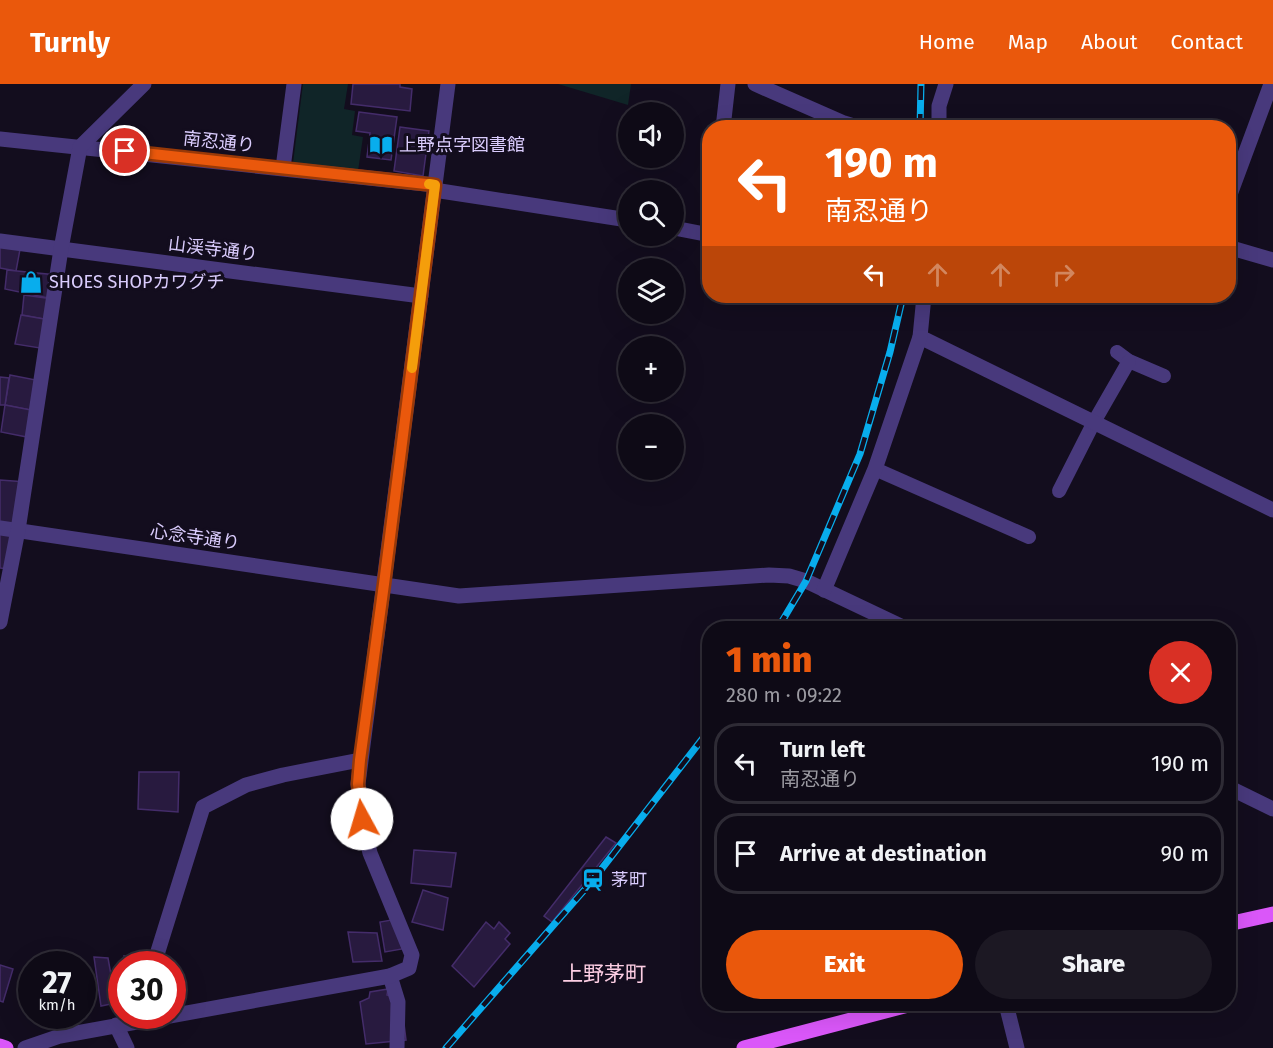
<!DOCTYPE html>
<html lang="en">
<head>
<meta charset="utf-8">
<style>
  :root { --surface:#0e0a16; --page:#1c1823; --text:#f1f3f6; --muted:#9b9aa1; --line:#2e2b35; --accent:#ea580c }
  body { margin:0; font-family:"Fira Sans","Noto Sans JP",sans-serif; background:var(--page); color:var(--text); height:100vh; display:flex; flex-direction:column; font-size:22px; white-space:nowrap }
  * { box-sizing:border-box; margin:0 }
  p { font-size:20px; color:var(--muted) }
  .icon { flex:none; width:33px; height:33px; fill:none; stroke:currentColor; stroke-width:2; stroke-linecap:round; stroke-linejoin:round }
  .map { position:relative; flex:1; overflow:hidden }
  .panel { position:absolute; left:702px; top:537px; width:534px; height:390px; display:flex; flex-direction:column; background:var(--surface); border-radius:24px; box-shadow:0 6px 24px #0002,0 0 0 2px var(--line) }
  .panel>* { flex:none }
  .banner { position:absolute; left:702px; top:36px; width:534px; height:183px; border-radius:24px; box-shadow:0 6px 24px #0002,0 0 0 2px var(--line); background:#ea580c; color:#fff; overflow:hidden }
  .tools { position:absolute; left:618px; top:18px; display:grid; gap:12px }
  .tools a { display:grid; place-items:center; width:66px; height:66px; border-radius:50%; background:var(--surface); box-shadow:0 6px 24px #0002,0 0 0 2px var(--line); font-size:30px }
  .speed { position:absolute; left:18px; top:867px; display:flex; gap:12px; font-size:30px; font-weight:700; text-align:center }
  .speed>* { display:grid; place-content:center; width:78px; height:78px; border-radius:50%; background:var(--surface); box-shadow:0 6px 24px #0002,0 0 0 2px var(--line); line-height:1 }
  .speed small { font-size:15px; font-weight:400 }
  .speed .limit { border:9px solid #d22; background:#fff; color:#111 }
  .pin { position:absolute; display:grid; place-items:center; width:51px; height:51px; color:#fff; margin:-26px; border:3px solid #fff; border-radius:50%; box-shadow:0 2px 6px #0007 }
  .me { position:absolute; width:66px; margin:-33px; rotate:354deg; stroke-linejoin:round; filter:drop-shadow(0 0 4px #0008) }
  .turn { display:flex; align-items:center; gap:21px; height:126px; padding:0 24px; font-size:27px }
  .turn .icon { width:78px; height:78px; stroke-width:2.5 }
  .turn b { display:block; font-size:42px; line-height:51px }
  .lanes { display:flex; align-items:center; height:57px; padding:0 24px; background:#0003; justify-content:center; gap:30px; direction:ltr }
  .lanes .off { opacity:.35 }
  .round { display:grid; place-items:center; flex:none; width:63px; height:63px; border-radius:32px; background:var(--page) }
  .overview { display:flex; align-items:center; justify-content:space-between; height:102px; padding:0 24px }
  h1 { font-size:36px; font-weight:800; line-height:45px; color:var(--accent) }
  .action { display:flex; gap:12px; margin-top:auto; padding:12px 24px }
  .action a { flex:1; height:69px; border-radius:36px; background:var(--accent); color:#fff; font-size:24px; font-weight:800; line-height:69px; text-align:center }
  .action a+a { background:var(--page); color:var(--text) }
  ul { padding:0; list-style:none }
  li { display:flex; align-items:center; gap:18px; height:81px; margin:0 12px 9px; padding:0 12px; border:3px solid var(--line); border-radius:24px }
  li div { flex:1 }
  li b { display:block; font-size:22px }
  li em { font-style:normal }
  header { display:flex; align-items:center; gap:36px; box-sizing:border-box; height:84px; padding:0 30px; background:var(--accent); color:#fff }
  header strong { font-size:28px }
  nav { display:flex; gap:33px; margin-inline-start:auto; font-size:21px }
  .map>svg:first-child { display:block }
  .green { fill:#102528 }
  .building { fill:#281a3f; stroke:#442c6a; stroke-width:1.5 }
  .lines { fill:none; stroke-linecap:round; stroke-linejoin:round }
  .service { stroke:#48397c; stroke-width:14 }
  .minor { stroke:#48397c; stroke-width:15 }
  .primary { stroke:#da57f9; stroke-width:15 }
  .rail-casing { stroke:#08aded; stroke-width:7 }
  .rail { stroke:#130d1e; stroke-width:4.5; stroke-dasharray:14; stroke-linecap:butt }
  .route-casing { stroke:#983908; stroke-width:15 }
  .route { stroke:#ea580c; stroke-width:10 }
  .slow { stroke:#f59e0b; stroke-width:10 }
  .labels { text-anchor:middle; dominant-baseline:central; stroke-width:6; stroke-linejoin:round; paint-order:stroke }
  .street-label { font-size:18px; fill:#daccfd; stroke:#130d1e }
  .poi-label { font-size:18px; fill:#daccfd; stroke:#130d1e; text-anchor:start }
  .quarter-label { font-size:21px; fill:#fdcee4; stroke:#130d1e }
</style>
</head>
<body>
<header>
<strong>Turnly</strong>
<nav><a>Home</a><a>Map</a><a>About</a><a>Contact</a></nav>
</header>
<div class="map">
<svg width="1273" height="964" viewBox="0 0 1273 964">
  <rect width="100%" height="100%" fill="#130d1e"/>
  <g class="green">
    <path d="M303 0H348L344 25 355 27 352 51 363 53 358 87 293 79Z"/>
    <path d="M558 0H631L628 21Z"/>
  </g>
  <g class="building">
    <path d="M353 0H400V3L412 5 410 27 351 20Z"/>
    <path d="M359 28 397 33 391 76 367 73 370 49 356 47Z"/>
    <path d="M400 43 429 47 423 92 394 87Z"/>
    <path d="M0 157 21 160 16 187 0 184Z"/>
    <path d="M7 186 57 191 53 215 5 205Z"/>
    <path d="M24 211 53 215 50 236 22 231Z"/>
    <path d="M21 231 50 236 46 265 15 260Z"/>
    <path d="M10 291 41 297 36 327 5 321Z"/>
    <path d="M0 293 9 294 5 321H0Z"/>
    <path d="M5 321 36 327 32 354 1 348Z"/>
    <path d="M0 396 26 398 18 446 0 444Z"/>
    <path d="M0 444 18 446 10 485 0 484Z"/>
    <path d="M139 688H179L178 728 138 725Z"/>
    <path d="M606 753 616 759 552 838 544 832Z"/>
    <path d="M414 766 456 769 451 803 411 799Z"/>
    <path d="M423 806 448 814 443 846 412 838Z"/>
    <path d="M397 835 402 865 385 868 380 838Z"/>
    <path d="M486 838 494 845 499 838 510 849 505 855 510 860 474 903 452 882Z"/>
    <path d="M348 848 377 849 382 877 353 878Z"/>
    <path d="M137 871 139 880H126L124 872Z"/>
    <path d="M94 873 108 874 116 919 101 922Z"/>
    <path d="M0 881 13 885 3 918 0 917Z"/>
    <path d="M122 895V918L116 919 112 896Z"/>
    <path d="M388 905 387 911 401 915 406 956 366 960 360 918 369 914 370 908Z"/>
  </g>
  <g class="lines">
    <g class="service">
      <path d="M1117 268 1129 277 1164 292"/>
      <path d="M875 385 1029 453"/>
      <path d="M1059 407 1094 338 1129 277"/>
    </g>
    <g class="minor">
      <path d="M755 0 844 39 860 44"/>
      <path d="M723 44 728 0"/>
      <path d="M939 44V22L946 0"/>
      <path d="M0 55 435 101"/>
      <path d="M283 84 294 0"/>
      <path d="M434 106 628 136"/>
      <path d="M1228 116 1271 0"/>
      <path d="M674 144 710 151"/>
      <path d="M0 157 421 212"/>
      <path d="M1228 163 1273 176"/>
      <path d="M920 253 1273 426"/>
      <path d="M0 444 459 512 769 491 789 492 806 497 905 544"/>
      <path d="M824 506 875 385 920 253 924 212"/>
      <path d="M0 538 18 446 61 165 80 63 144 0"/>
      <path d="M1228 703 1273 725"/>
      <path d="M154 880 203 723 246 701 283 691 360 676"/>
      <path d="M390 892 398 918 397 964"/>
      <path d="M1006 920 1017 964"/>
      <path d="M116 941 127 964"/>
      <path d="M25 964 60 952 390 892 409 884 412 871 370 769 362 735 358 700 448 0"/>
    </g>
    <g class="primary">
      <path d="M1228 840 1273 830"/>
      <path d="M0 962 6 964"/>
      <path d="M744 964 912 920"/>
    </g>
    <g class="rail-casing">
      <g id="rail">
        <path d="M920 44 921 0"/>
        <path d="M778 544 806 497 860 370 890 268 903 212"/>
        <path d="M446 964 593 796 710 645"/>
      </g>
    </g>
    <use href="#rail" class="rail"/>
  </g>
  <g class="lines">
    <g class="route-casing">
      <path id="route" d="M125 67 435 101 384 500 360 676 358 700 362 735"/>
    </g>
    <use href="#route" class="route"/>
    <path class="slow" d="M412 284 435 101 429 100"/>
  </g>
  <defs>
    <g id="library-bare" transform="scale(1.8)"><path d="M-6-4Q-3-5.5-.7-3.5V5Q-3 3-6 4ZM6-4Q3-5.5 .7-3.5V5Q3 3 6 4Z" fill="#08aded" stroke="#130d1e" stroke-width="2.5" paint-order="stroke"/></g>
    <g id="shop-bare" transform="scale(1.8)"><path d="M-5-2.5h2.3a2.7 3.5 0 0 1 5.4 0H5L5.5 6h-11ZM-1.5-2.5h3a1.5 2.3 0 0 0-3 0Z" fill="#08aded" stroke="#130d1e" stroke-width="2.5" paint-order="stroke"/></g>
    <g id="station-bare" transform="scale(1.8)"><path d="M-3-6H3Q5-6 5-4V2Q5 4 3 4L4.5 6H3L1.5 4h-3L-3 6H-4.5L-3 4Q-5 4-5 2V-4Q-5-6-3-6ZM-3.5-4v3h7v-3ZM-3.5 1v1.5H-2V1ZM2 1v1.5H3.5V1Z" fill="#08aded" stroke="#130d1e" stroke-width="2.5" paint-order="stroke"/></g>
  </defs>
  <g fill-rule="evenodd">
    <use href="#library-bare" x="381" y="61"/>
    <use href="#shop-bare" x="31" y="198"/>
    <use href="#station-bare" x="593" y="796"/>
  </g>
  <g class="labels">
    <g class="street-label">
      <text transform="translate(219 58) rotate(6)">南忍通り</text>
      <text transform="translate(213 165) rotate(7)">山渓寺通り</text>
      <text transform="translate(195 453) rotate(8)">心念寺通り</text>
    </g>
    <g class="poi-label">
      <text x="399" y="61">上野点字図書館</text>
      <text x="49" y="198">SHOES SHOPカワグチ</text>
      <text x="611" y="796">茅町</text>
    </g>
    <g class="quarter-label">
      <text x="604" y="890">上野茅町</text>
    </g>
  </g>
</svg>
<div class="tools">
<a><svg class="icon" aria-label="sound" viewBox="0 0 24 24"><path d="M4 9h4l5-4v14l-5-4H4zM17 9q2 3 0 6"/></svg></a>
<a><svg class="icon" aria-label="search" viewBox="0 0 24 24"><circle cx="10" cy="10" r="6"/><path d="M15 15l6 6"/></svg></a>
<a><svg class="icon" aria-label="layers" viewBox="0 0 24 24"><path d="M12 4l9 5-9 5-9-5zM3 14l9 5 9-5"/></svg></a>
<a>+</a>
<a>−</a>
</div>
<div class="speed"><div>27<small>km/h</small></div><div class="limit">30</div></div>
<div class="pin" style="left:125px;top:67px;background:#d93025"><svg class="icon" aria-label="arrive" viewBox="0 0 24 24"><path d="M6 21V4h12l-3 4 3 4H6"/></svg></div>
<svg class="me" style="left:362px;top:735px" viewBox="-20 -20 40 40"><circle r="19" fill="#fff"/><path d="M0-13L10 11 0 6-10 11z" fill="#ea580c"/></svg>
<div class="banner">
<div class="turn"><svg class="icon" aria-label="left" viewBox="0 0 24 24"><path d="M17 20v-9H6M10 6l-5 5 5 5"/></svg><div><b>190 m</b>南忍通り</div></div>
<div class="lanes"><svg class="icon" aria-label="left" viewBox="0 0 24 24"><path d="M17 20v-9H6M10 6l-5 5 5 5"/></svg><svg class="icon off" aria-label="ahead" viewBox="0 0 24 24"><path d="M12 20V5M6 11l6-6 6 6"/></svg><svg class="icon off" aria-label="ahead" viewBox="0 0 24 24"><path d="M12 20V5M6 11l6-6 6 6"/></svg><svg class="icon off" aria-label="right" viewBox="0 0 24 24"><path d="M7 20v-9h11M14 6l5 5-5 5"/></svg></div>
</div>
<section class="panel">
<div class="overview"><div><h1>1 min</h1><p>280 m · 09:22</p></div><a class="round" style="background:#d93025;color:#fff"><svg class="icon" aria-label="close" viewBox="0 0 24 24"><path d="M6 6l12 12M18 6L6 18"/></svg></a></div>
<ul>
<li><svg class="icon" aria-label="left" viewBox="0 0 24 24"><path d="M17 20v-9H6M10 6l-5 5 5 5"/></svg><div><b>Turn left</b><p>南忍通り</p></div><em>190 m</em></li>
<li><svg class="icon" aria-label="arrive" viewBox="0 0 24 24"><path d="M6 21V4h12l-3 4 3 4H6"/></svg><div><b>Arrive at destination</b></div><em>90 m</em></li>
</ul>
<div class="action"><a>Exit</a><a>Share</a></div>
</section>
</div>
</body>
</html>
